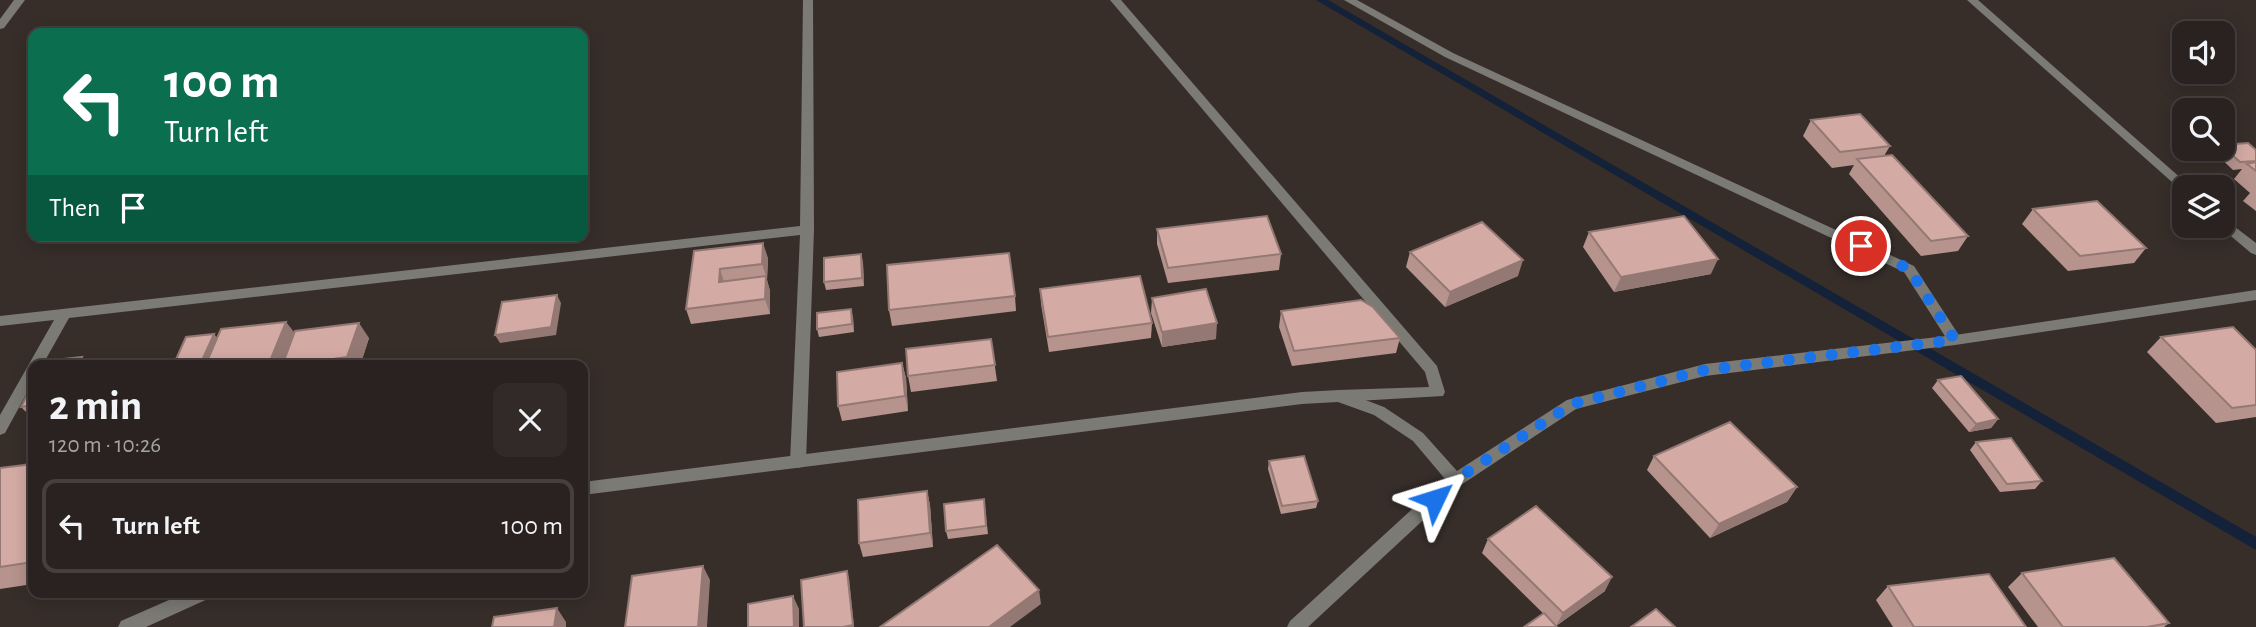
<!DOCTYPE html>
<html lang="en">
<head>
<meta charset="utf-8">
<style>
  :root { --surface:#292220; --page:#312a29; --text:#f1f3f6; --muted:#a5a4a5; --line:#453f3e }
  body { margin:0; font-family:"Alegreya Sans",sans-serif; background:var(--page); color:var(--text); height:100vh; display:flex; flex-direction:column; font-size:26px; white-space:nowrap }
  * { box-sizing:border-box; margin:0 }
  p { font-size:23px; color:var(--muted) }
  .icon { flex:none; width:38px; height:38px; fill:none; stroke:currentColor; stroke-width:2; stroke-linecap:round; stroke-linejoin:round }
  .map { position:relative; flex:1; overflow:hidden }
  .sheet { position:absolute; left:28px; top:360px; width:560px; height:238px; display:flex; flex-direction:column; background:var(--surface); border-radius:14px; box-shadow:0 4px 18px #0003,0 0 0 2px var(--line) }
  .sheet>* { flex:none }
  .hud { position:absolute; left:28px; top:28px; width:560px; height:214px; border-radius:14px; box-shadow:0 4px 18px #0003,0 0 0 2px var(--line); background:#0b6e4f; color:#fff; overflow:hidden }
  .fabs { position:absolute; left:2172px; top:21px; display:grid; gap:14px }
  .fabs a { display:grid; place-items:center; width:63px; height:63px; border-radius:14px; background:var(--surface); box-shadow:0 4px 18px #0003,0 0 0 2px var(--line); font-size:35px }
  .pin { position:absolute; display:grid; place-items:center; width:60px; height:60px; color:#fff; margin:-30px; border:4px solid #fff; border-radius:50%; box-shadow:0 2px 7px #0007 }
  .me { position:absolute; width:77px; margin:-38px; rotate:49deg; stroke-linejoin:round; filter:drop-shadow(0 0 5px #0008) }
  .turn { display:flex; align-items:center; gap:24px; height:147px; padding:0 21px; font-size:32px }
  .turn .icon { width:91px; height:91px; stroke-width:2.5 }
  .turn b { display:block; font-size:49px; line-height:60px }
  .then { display:flex; align-items:center; height:66px; padding:0 21px; background:#0003; gap:14px; font-size:26px }
  .round { display:grid; place-items:center; flex:none; width:74px; height:74px; border-radius:14px; background:var(--page) }
  .summary { display:flex; align-items:center; justify-content:space-between; height:119px; padding:0 21px }
  h1 { font-size:42px; font-weight:600; line-height:52px }
  ul { padding:0; list-style:none }
  li { display:flex; align-items:center; gap:21px; height:94px; margin:0 14px 10px; padding:0 7px; border:4px solid var(--line); border-radius:14px }
  li div { flex:1 }
  li b { display:block; font-size:26px }
  li em { font-style:normal }
  .map>svg:first-child { display:block }
  .lines { fill:none; stroke-linecap:round; stroke-linejoin:round }
  .stream { fill:#132139; fill-rule:evenodd }
  .minor { fill:#7b7a75; fill-rule:evenodd }
  .tertiary { fill:#7b7a75; fill-rule:evenodd }
  .wall { fill:#b6938d }
  .shaded-wall { fill:#947873 }
  .building { fill:#d4aba4; stroke:#947873; stroke-width:2 }
  .route { stroke:#1a73e8; stroke-width:12; stroke-dasharray:0 21.6 }
</style>
</head>
<body>
<div class="map">
<svg width="2256" height="627" viewBox="0 0 2256 627">
  <rect width="100%" height="100%" fill="#372e2a"/>
  <g class="lines">
    <path class="stream" d="M1316 0H1328L2256 537V550Z"/>
    <g class="minor">
      <path d="M14 0H25L4 28 0 29V19Z"/>
      <path d="M803 0H813L814 230 806 462 804 466 798 468 792 466 790 462 800 235 69 318 42 366H33V382L5 433 0 435V415L54 320 0 326V316L800 226Z"/>
      <path d="M1110 0H1121L1437 366 1445 392 1443 396 1339 402 1334 400 1332 396 1334 392 1339 390 1429 387 1425 372Z"/>
      <path d="M1344 0H1357L1453 53 1914 266 1962 340 1960 344H1950L1904 272 1445 57Z"/>
    </g>
    <g class="tertiary">
      <path d="M1967 0H1978L2191 187H2184V191L2181 190Z"/>
      <path d="M2222 217 2256 243V255L2251 253 2219 226H2222Z"/>
      <path d="M2256 290V300L1955 345 1705 376 1576 409 1461 485 1308 627H1287L1290 621 1445 479 1413 441 1374 415 1338 402 1302 404 583 495V482L1302 392 1339 390 1384 407 1423 433 1457 471 1567 400 1705 364 1955 335Z"/>
      <path d="M185 593H212L210 598 146 627H118L121 621Z"/>
    </g>
  </g>
  <g class="wall">
    <path d="M1811 120 1890 146 1884 156 1968 236 1958 251 1921 256 1849 174 1854 165 1832 168 1803 136Z"/>
    <path d="M2222 145 2256 150V211L2243 201 2250 193 2234 179 2242 169 2233 170 2215 153 2219 149H2222Z"/>
    <path d="M2033 209 2146 248 2134 263 2068 271 2022 224Z"/>
    <path d="M1157 229 1281 254 1279 270 1168 283 1157 244Z"/>
    <path d="M1589 232 1711 274 1614 292 1583 247Z"/>
    <path d="M694 251 768 258 767 280 770 291V314L691 324 686 309Z"/>
    <path d="M1410 252 1518 276 1445 307 1406 267Z"/>
    <path d="M861 254 863 263 864 286 826 290 824 282Z"/>
    <path d="M1040 289 1152 323 1151 338 1049 352 1041 304Z"/>
    <path d="M1015 296 1016 311 892 326 889 310Z"/>
    <path d="M1152 298 1216 339 1162 347 1151 313Z"/>
    <path d="M1281 311 1400 338 1396 353 1292 366 1279 327Z"/>
    <path d="M853 317 854 332 819 337 817 329Z"/>
    <path d="M2161 337 2256 350V417L2216 423 2147 352Z"/>
    <path d="M217 338H369L360 366H173Z"/>
    <path d="M991 339 997 381 911 392 908 376Z"/>
    <path d="M902 363 906 378 908 411 842 421 838 406Z"/>
    <path d="M1938 380 1998 419 1991 428 1969 432 1932 388Z"/>
    <path d="M33 384V414L29 415 21 407Z"/>
    <path d="M1976 442 2042 481 2035 489 2000 492 1970 450Z"/>
    <path d="M33 451V584L0 589V468L26 465Z"/>
    <path d="M1654 456 1797 487 1787 502 1710 538 1647 470Z"/>
    <path d="M1269 461 1318 501 1316 508 1281 514 1268 469Z"/>
    <path d="M927 491 930 505 933 547 863 557 859 543Z"/>
    <path d="M985 507 988 534 948 539 946 531Z"/>
    <path d="M1488 539 1605 591 1556 626 1482 553Z"/>
    <path d="M2022 573 2169 623 2164 627H2038L2008 587Z"/>
    <path d="M1888 586 2026 627H1893L1876 600Z"/>
  </g>
  <g class="shaded-wall">
    <path d="M763 243 768 258 767 280 770 291V314L765 299 766 276 762 264Z"/>
    <path d="M861 254 863 263 864 286 862 278Z"/>
    <path d="M1718 259 1711 274 1614 292 1621 277Z"/>
    <path d="M1523 260 1518 276 1445 307 1450 292Z"/>
    <path d="M720 269 725 285 719 282Z"/>
    <path d="M557 295 561 303 556 335 500 343 495 335Z"/>
    <path d="M851 309 853 317 854 332 852 324Z"/>
    <path d="M286 322 298 337 286 365 268 366Z"/>
    <path d="M359 323 369 338 360 366H353L347 357Z"/>
    <path d="M1217 323 1216 339 1162 347V332Z"/>
    <path d="M214 334 221 342 210 366H200Z"/>
    <path d="M82 357 90 365 89 366H77Z"/>
    <path d="M902 363 906 378 908 411 905 396Z"/>
    <path d="M1998 419 1991 428 1969 432 1976 424Z"/>
    <path d="M1797 487 1787 502 1710 538 1719 524Z"/>
    <path d="M927 491 930 505 933 547 930 533Z"/>
    <path d="M703 566 710 580 707 627H698Z"/>
    <path d="M847 571 849 578 854 627H843Z"/>
    <path d="M1612 577 1605 591 1556 626 1563 613Z"/>
    <path d="M1039 590 1041 604 1010 627H989Z"/>
    <path d="M793 596 799 609V627H794Z"/>
    <path d="M557 608 566 622V627H554Z"/>
  </g>
  <g class="building">
    <path d="M1860 114 1890 146 1840 152 1811 120Z"/>
    <path d="M2248 143 2256 150V161L2240 162 2222 146V145Z"/>
    <path d="M1892 155 1968 236 1931 241 1857 159Z"/>
    <path d="M2256 162V171L2247 164Z"/>
    <path d="M2097 201 2146 248 2080 256 2033 209Z"/>
    <path d="M1267 216 1281 254 1168 268 1157 229Z"/>
    <path d="M1684 216 1718 259 1621 277 1589 232Z"/>
    <path d="M1482 222 1523 260 1450 292 1410 252Z"/>
    <path d="M763 243 762 264 720 269 719 282 766 276 765 299 686 309 694 251Z"/>
    <path d="M1009 253 1015 296 889 310 887 265Z"/>
    <path d="M861 254 862 278 824 282V258Z"/>
    <path d="M1140 276 1152 323 1048 337 1040 289Z"/>
    <path d="M1206 289 1217 323 1162 332 1152 298Z"/>
    <path d="M557 295 551 327 495 335 502 302Z"/>
    <path d="M1361 300 1373 307 1400 338 1294 351 1281 311Z"/>
    <path d="M851 309 852 324 817 329V313Z"/>
    <path d="M286 322 268 366H205L221 329Z"/>
    <path d="M359 323 347 357 282 366 295 331Z"/>
    <path d="M2233 327 2256 350V405L2232 408 2161 337Z"/>
    <path d="M214 334 200 365 173 366 186 337Z"/>
    <path d="M991 339 995 365 908 376 906 349Z"/>
    <path d="M82 357 77 366H43L46 361Z"/>
    <path d="M902 363 905 396 838 406 837 372Z"/>
    <path d="M1961 376 1998 419 1976 424 1938 380Z"/>
    <path d="M33 384V405L21 407Z"/>
    <path d="M1730 422 1797 487 1719 524 1654 456Z"/>
    <path d="M2011 438 2042 481 2007 484 1976 442Z"/>
    <path d="M33 451V464L26 465Z"/>
    <path d="M1304 456 1318 501 1282 506 1269 461Z"/>
    <path d="M33 464V562L0 567V468Z"/>
    <path d="M927 491 930 533 859 543 858 500Z"/>
    <path d="M984 499 986 526 946 531 944 504Z"/>
    <path d="M1536 506 1612 577 1563 613 1488 539Z"/>
    <path d="M997 545 1039 590 989 627H880Z"/>
    <path d="M2114 558 2169 623 2147 627H2063L2022 573Z"/>
    <path d="M703 566 698 627H625L632 576Z"/>
    <path d="M847 571 853 625 843 627H804L801 580Z"/>
    <path d="M1989 574 2026 627H1914L1888 586Z"/>
    <path d="M793 596 794 627H748V604Z"/>
    <path d="M557 608 554 627H492L494 617Z"/>
    <path d="M1656 609 1675 627H1631Z"/>
    <path d="M1544 613 1557 627H1524Z"/>
  </g>
  <g class="lines">
    <path class="route" d="M1435 499 1455 480 1572 404 1705 370 1955 340 1909 269 1861 246"/>
  </g>
</svg>
<div class="fabs">
<a><svg class="icon" aria-label="sound" viewBox="0 0 24 24"><path d="M4 9h4l5-4v14l-5-4H4zM17 9q2 3 0 6"/></svg></a>
<a><svg class="icon" aria-label="search" viewBox="0 0 24 24"><circle cx="10" cy="10" r="6"/><path d="M15 15l6 6"/></svg></a>
<a><svg class="icon" aria-label="layers" viewBox="0 0 24 24"><path d="M12 4l9 5-9 5-9-5zM3 14l9 5 9-5"/></svg></a>
</div>
<div class="pin" style="left:1861px;top:246px;background:#d93025"><svg class="icon" aria-label="arrive" viewBox="0 0 24 24"><path d="M6 21V4h12l-3 4 3 4H6"/></svg></div>
<svg class="me" style="left:1435px;top:499px" viewBox="-20 -20 40 40"><path d="M0-17L14 15 0 8-14 15z" fill="#1a73e8" stroke="#fff" stroke-width="4"/></svg>
<div class="hud">
<div class="turn"><svg class="icon" aria-label="left" viewBox="0 0 24 24"><path d="M17 20v-9H6M10 6l-5 5 5 5"/></svg><div><b>100 m</b>Turn left</div></div>
<div class="then">Then<svg class="icon" aria-label="arrive" viewBox="0 0 24 24"><path d="M6 21V4h12l-3 4 3 4H6"/></svg></div>
</div>
<section class="sheet">
<div class="summary"><div><h1>2 min</h1><p>120 m · 10:26</p></div><a class="round"><svg class="icon" aria-label="close" viewBox="0 0 24 24"><path d="M6 6l12 12M18 6L6 18"/></svg></a></div>
<ul>
<li><svg class="icon" aria-label="left" viewBox="0 0 24 24"><path d="M17 20v-9H6M10 6l-5 5 5 5"/></svg><div><b>Turn left</b></div><em>100 m</em></li>
</ul>
</section>
</div>
</body>
</html>
